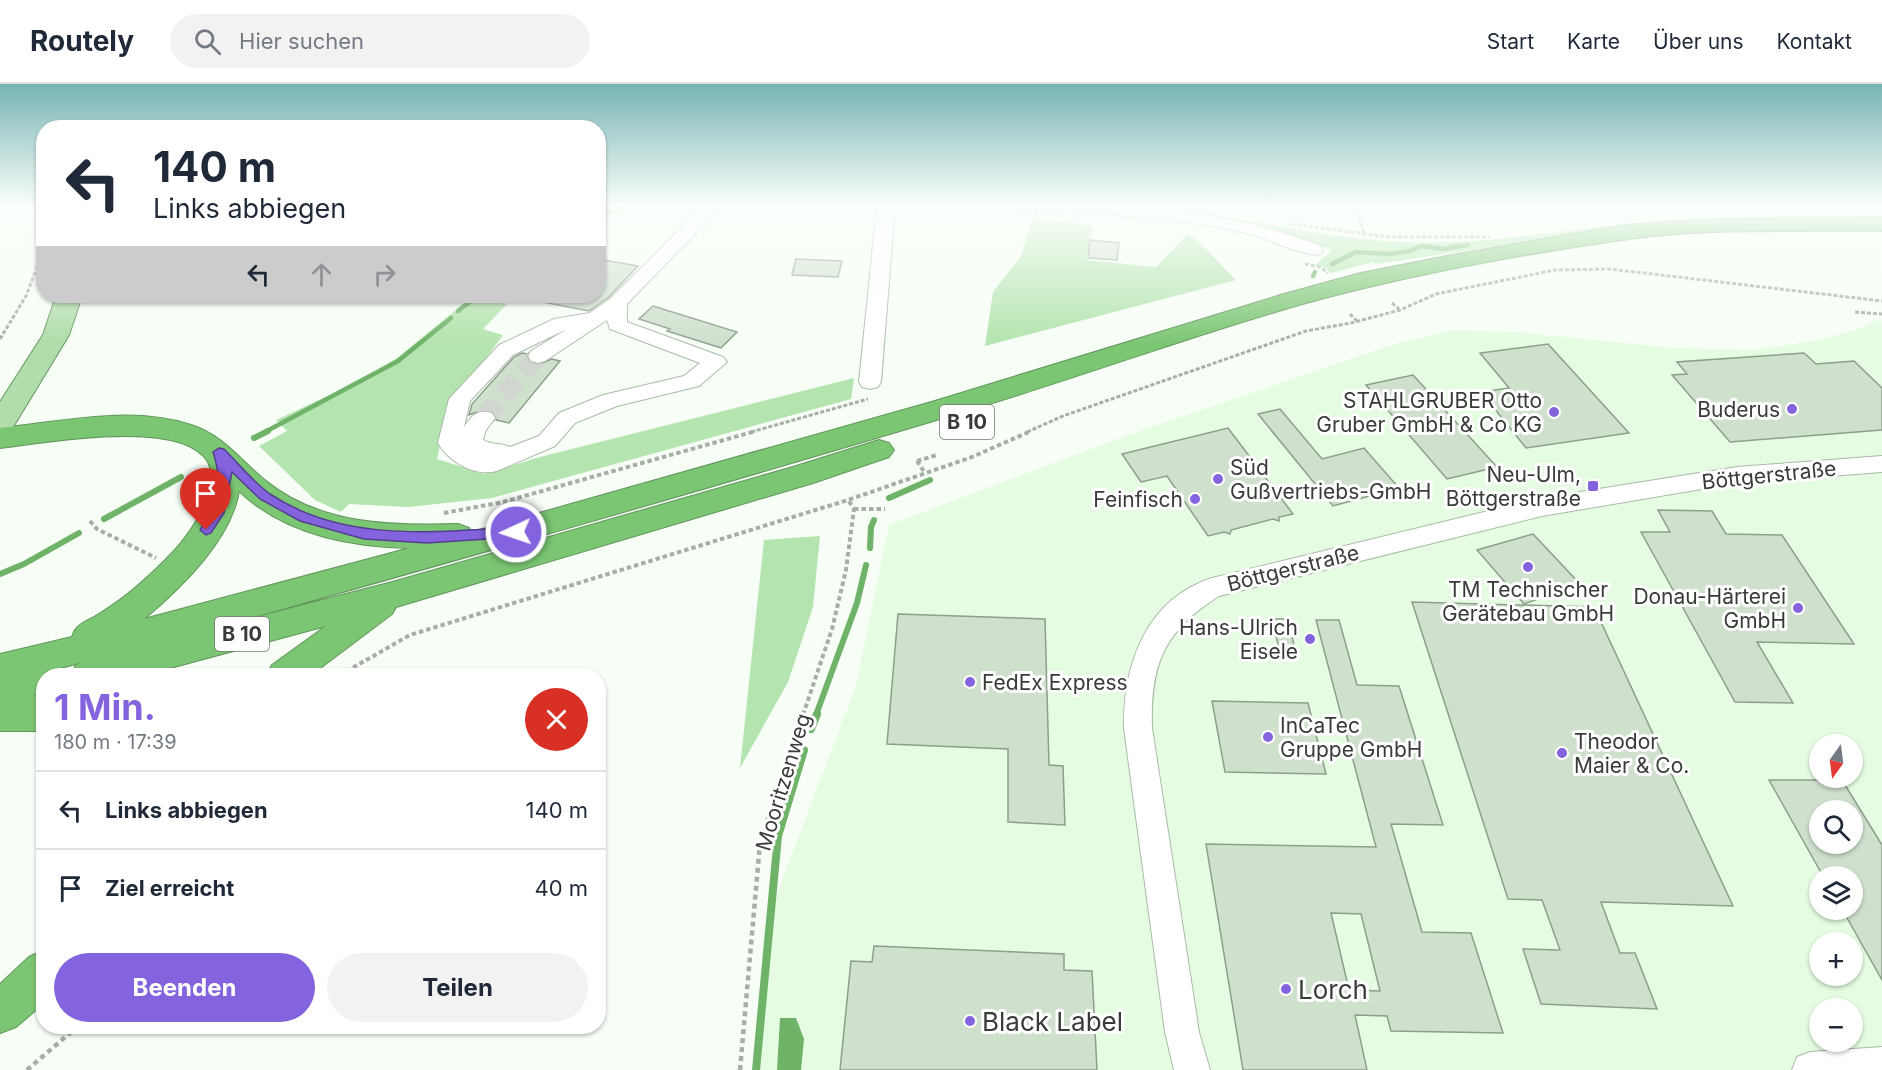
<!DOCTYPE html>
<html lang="de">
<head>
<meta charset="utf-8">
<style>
  :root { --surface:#fff; --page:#f2f2f3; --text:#1f2937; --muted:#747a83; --line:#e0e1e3; --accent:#8363de }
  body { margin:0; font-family:Inter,sans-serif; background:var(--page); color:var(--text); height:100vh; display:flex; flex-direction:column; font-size:22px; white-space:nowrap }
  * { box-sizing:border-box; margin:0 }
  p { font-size:20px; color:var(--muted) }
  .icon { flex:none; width:33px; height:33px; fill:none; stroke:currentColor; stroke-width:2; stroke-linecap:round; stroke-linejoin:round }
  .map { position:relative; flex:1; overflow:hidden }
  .side { position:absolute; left:36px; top:584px; width:570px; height:366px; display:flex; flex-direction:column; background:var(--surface); border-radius:24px; box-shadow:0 2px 4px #0004 }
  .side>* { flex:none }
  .guide { position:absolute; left:36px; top:36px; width:570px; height:183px; border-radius:24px; box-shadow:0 2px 4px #0004; background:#fff; color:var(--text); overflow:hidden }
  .needle { width:39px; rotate:194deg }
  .buttons { position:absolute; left:1809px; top:650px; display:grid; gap:12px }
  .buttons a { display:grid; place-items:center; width:54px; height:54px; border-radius:50%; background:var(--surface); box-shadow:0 2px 4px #0004; font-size:30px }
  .pin { position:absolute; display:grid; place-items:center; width:51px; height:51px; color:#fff; margin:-62px -26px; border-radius:50% 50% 50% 0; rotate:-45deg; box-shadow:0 0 6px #0007 }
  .pin .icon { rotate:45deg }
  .me { position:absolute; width:66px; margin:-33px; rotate:267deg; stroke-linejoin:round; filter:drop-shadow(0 0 4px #0008) }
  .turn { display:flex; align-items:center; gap:21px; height:126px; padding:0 18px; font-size:27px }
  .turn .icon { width:78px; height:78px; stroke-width:2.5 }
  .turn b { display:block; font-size:42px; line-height:51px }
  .lanes { display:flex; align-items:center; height:57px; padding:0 18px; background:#0003; justify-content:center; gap:30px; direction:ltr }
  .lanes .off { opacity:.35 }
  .round { display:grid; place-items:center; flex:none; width:63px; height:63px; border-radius:32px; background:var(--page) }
  .overview { display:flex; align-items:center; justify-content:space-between; height:102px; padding:0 18px }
  h1 { font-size:36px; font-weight:700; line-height:45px; color:var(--accent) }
  .action { display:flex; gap:12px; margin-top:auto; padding:12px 18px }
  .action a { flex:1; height:69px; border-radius:36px; background:var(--accent); color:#fff; font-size:24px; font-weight:700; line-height:69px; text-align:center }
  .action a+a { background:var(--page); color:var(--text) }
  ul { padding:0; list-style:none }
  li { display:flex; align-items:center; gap:18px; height:78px; padding:0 18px; border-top:2px solid var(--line) }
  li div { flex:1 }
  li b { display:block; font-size:22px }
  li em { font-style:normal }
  header { display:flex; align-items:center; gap:36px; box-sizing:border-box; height:84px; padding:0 30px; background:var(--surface); border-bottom:2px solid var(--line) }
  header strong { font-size:28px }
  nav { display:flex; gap:33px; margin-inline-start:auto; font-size:21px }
  .search { width:420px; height:54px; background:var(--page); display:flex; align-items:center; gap:15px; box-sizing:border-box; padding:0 21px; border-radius:33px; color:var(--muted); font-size:22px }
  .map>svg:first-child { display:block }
  .built { fill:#e5fce2; fill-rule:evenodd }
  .green { fill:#b4e4af }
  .water { fill:#6eb367 }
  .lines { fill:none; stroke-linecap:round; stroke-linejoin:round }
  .stream-far2 { stroke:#6eb367; stroke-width:4.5 }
  .stream-far1 { stroke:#6eb367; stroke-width:6 }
  .stream { stroke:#6eb367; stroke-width:8 }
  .building { fill:#cfe0cd; stroke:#8e9e8c; stroke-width:1.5; fill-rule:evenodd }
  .minor-tunnel { stroke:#d1d7d0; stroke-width:20; stroke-dasharray:20 10; stroke-linecap:butt }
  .minor-casing { stroke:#aabaa8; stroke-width:2 }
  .major-casing { stroke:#63965e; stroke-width:2 }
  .highway-casing { stroke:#63965e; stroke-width:2 }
  .path-far2 { stroke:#a7aea6; stroke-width:3; stroke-dasharray:4 2; stroke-linecap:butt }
  .path-far1 { stroke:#a7aea6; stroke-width:4; stroke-dasharray:4.5 3; stroke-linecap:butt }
  .path { stroke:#a7aea6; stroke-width:4.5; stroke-dasharray:5 4; stroke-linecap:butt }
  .minor { fill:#fff; fill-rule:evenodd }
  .major { fill:#b0ddab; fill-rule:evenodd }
  .highway { fill:#7bc673; fill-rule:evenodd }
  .route { fill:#8363de; stroke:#554090; stroke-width:1.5 }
  .poi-dot { fill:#8363de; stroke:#fff; stroke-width:2 }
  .labels { text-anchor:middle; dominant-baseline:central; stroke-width:6; stroke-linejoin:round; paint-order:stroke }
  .shield { fill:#fff; stroke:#737772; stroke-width:1.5 }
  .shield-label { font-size:20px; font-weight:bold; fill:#373d36 }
  .poi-label { font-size:21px; fill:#373d36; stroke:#fff; text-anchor:end }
  .street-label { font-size:21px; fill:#373d36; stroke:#fff }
  .near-poi-label { font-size:26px; fill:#373d36; stroke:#fff; text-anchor:start }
</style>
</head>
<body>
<header>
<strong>Routely</strong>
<div class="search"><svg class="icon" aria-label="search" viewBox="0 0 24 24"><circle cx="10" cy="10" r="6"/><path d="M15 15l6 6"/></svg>Hier suchen</div>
<nav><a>Start</a><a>Karte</a><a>Über uns</a><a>Kontakt</a></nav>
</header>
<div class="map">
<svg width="1882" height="986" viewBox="0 0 1882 986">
  <rect width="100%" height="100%" fill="#f7fef6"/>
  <path class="built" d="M1876 236 1882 237V986H757L765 842 856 602 889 441 1126 352 1395 260 1454 246 1516 248 1673 264 1754 266 1820 256 1865 243ZM1820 660H1852V693H1820ZM1820 726H1852V759H1820ZM1820 792H1852V825H1820ZM1820 858H1852V891H1820ZM1820 924H1852V957H1820Z"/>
  <g class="green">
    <path d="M1108 122C1209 122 1302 153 1401 158 1474 162 1546 148 1618 141 1699 132 1782 134 1863 133L1882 137 1560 153 1375 180 1373 178 1331 189 1322 182 1315 181 1332 166C1261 135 1185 131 1108 122Z"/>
    <path d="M1033 134 1093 142 1086 176 1156 183 1188 150 1199 158 1236 196 985 262 993 208 1021 172Z"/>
    <path d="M473 212H487L485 214 507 220 483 245 503 251 448 325 437 375 484 390 540 373 854 294 851 315 492 414 408 423 349 420 341 428 315 416 259 362 287 347 276 336 362 296 397 274Z"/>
    <path d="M820 452 813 523 788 598 740 684 764 456Z"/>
  </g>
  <path class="water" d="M780 934H796L804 955 801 986H777Z"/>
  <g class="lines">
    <g class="stream-far2">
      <path d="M598 134 625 122"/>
      <path d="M1332 180 1356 168 1390 170 1410 167 1421 162 1443 165 1468 161"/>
      <path d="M1313 192 1315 188"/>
      <path d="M458 227 477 212"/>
      <path d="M265 348 398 277 451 234"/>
    </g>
    <g class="stream-far1">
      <path d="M254 354 268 347"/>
      <path d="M889 414 930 396"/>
      <path d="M104 435 181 393"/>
      <path d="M870 464 871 443 874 436"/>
      <path d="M0 490 24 480 79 449"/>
      <path d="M816 631 857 519 866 481"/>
    </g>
    <g class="stream">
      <path d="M811 645 817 630"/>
      <path d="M756 986 778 752 804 666"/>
    </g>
  </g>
  <g class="building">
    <path d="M1090 156 1119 159 1117 176 1088 174Z"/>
    <path d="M598 175 638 182 609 213 589 227 542 218 543 212H598Z"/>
    <path d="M796 175 842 177 838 193 792 191Z"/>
    <path d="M653 222 737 248 721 264 667 247 670 245 639 235Z"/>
    <path d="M1548 260 1629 349 1526 364 1481 308 1509 304 1480 269Z"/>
    <path d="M522 269 527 270 529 278 537 281 552 275 560 277 509 339 496 336 497 333 492 327 482 326 469 331 472 320 514 273Z"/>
    <path d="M1804 269 1816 280 1854 277 1882 304V346L1730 358 1672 291 1687 290 1677 278Z"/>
    <path d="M1413 291 1497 383 1447 395 1366 301Z"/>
    <path d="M1280 325 1322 375 1364 364 1399 404 1333 422 1258 330Z"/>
    <path d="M1228 344 1293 430 1279 433V437L1273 435 1231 446 1230 450 1224 448 1208 452 1167 392 1141 398 1122 370Z"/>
    <path d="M1658 426 1712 427 1726 450 1782 451 1854 560 1757 558 1793 619 1735 618 1641 448H1670Z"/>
    <path d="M1533 450 1580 500 1524 520 1477 466Z"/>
    <path d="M1412 518 1594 523 1733 822 1601 818 1620 869H1635L1657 925 1541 920 1523 865 1560 866 1542 816 1508 815Z"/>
    <path d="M898 530 1045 535 1049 681 1063 682 1065 741 1008 738V665L887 660Z"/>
    <path d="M1272 535H1288L1297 574H1281Z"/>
    <path d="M1316 536H1339L1357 601 1399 602 1443 741 1391 740 1422 848 1471 849 1503 949 1391 947 1387 932 1355 931 1367 986H1243L1206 760 1376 763ZM1331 829 1361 830 1380 907 1349 906Z"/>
    <path d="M1212 617 1308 619 1326 690 1225 688Z"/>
    <path d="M1769 696H1842L1882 761V896L1842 825H1852V792H1823ZM1820 726H1852V759H1820Z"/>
    <path d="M874 862 1064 870V886L1092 887 1097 986H840L851 877 872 878Z"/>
  </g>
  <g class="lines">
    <path class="minor-tunnel" d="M484 334 538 272"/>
    <g class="minor-casing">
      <g id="minor">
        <path d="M703 122H722L627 220V238L723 273 727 278 699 302 617 322 575 339 555 362 497 387C475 393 449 378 438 359L449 315 499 261 554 235 590 229 610 215ZM607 236 610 245 700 279 684 292 603 311 559 329 539 352 510 363C502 359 492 361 483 356L486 346 495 334 492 329C478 325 471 332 464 343L470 317 513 271 567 245 531 267 528 272 531 277 538 279 545 277Z"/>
        <path d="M877 122H895L881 298 878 303 870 305 862 303 859 298Z"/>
        <path d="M1067 122C1155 122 1239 130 1321 162L1323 166 1321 170C1304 174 1269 155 1250 150 1193 136 1134 133 1076 127L1070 126Z"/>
        <path d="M1882 372V388L1737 399 1542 432 1219 512C1164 547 1150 580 1152 644L1199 948 1210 986H1174L1165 948 1124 644C1123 581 1146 515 1212 494L1542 414 1737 383Z"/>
        <path d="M1882 963V986H1792L1797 973 1810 968Z"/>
      </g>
    </g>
    <g class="major-casing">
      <path id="major" d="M56 212H82L69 251 10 348 0 351V318L43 251Z"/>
    </g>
    <g class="highway-casing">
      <g id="highway">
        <path d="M1882 133V147C1796 148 1707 143 1622 156 1516 171 1409 191 1306 219 1186 253 1069 297 950 332 703 406 455 477 207 546L396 497 793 383 879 356 889 359 894 366 889 373 813 399 396 523 392 530 311 591H267L272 581 326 542 144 591H71L76 581 84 578 44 588 53 591H44V647H0V600L19 595 0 600V570L72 553C73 550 74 547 76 545 81 538 92 535 99 530 115 520 130 509 143 497 170 473 202 442 208 405 210 396 213 387 208 378 182 333 44 359 0 364V344C61 338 131 321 191 341 223 351 241 377 266 397 320 441 391 442 458 440L469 444 472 448 935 317 1284 210 1361 189 1447 172 1625 141 1709 135ZM239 407C284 450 350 463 410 464L144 535C180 505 231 456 239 407Z"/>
        <path d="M44 866V919L16 943 0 949V900L29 873Z"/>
      </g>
    </g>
    <g class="path-far2">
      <path d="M998 122 1063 130"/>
      <path d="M1355 122 1365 152"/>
      <path d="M1291 140 1390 153H1490"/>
      <path d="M1305 180 1320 183 1328 189"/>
      <path d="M1392 219 1399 225"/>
      <path d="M1855 228 1882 230"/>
      <path d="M1350 230 1357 237"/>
      <path d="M0 255 26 212 44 165"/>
      <path d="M751 348 868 315"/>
      <path d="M1027 348 1063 332 1306 247 1351 239 1400 226 1436 210 1555 186 1610 185 1882 217"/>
    </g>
    <g class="path-far1">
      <path d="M917 377 937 371"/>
      <path d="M917 377 925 389"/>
      <path d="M854 425H885"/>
      <path d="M444 429 503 418 756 347"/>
      <path d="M90 437 97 445 156 474"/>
      <path d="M340 591 410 551 848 416 972 373 1031 347"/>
      <path d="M803 631 832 545 846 486 854 425 848 416"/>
    </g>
    <g class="path">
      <path d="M27 986 78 942"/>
      <path d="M740 986 760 759 804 630"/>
    </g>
    <use href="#minor" class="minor"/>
    <use href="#major" class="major"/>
    <use href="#highway" class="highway"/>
  </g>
  <linearGradient id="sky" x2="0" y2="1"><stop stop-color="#77b4b4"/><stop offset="0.47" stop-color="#fbfffb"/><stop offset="1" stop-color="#fbfffb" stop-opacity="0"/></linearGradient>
  <rect width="1882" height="260" fill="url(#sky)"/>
  <path class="route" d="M219 364 224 365C239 380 253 398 270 410 344 459 433 448 516 443L523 448 516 453 427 459 364 455 300 437 260 415 232 388 224 429 211 449 206 451 200 446C216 417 224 401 213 368Z"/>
  <g class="poi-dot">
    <circle cx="1792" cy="325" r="6"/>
    <circle cx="1554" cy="328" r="6"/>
    <circle cx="1218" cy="395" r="6"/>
    <rect x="1587" y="396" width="12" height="12" rx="3"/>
    <circle cx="1195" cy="415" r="6"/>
    <circle cx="1528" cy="483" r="6"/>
    <circle cx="1798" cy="524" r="6"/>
    <circle cx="1310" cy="555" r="6"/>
    <circle cx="970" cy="598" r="6"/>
    <circle cx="1268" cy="653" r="6"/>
    <circle cx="1562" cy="669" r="6"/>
    <circle cx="1286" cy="905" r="6"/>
    <circle cx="970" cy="937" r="6"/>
  </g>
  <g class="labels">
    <g class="shield">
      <rect x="940" y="321" width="54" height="34" rx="4.5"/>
      <rect x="215" y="533" width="54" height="34" rx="4.5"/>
    </g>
    <g class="shield-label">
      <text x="967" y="338">B 10</text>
      <text x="242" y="550">B 10</text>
    </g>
    <g class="poi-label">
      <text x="1542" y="316">STAHLGRUBER Otto<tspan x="1542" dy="24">Gruber GmbH &amp; Co KG</tspan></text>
      <text x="1780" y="325">Buderus</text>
      <text x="1230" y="383" text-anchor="start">Süd<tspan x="1230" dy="24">Gußvertriebs-GmbH</tspan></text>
      <text x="1581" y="390">Neu-Ulm,<tspan x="1581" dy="24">Böttgerstraße</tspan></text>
      <text x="1183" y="415">Feinfisch</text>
      <text x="1528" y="505" text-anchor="middle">TM Technischer<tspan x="1528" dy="24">Gerätebau GmbH</tspan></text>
      <text x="1786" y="512">Donau-Härterei<tspan x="1786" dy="24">GmbH</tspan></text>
      <text x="1298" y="543">Hans-Ulrich<tspan x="1298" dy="24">Eisele</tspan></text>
      <text x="982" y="598" text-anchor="start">FedEx Express</text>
      <text x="1280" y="641" text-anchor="start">InCaTec<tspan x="1280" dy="24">Gruppe GmbH</tspan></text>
      <text x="1574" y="657" text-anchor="start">Theodor<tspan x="1574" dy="24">Maier &amp; Co.</tspan></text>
    </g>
    <g class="street-label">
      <text transform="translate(1769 391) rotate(-6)">Böttgerstraße</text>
      <text transform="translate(1293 484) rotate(-14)">Böttgerstraße</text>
      <text transform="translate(783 698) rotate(-73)">Mooritzenweg</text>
    </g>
    <g class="near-poi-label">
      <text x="1298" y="905">Lorch</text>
      <text x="982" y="937">Black Label</text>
    </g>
  </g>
</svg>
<div class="buttons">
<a><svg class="needle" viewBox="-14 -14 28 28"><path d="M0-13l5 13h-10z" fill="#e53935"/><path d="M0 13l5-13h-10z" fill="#747a83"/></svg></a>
<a><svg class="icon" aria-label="search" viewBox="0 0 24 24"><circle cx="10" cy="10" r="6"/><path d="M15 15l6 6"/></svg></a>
<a><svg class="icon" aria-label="layers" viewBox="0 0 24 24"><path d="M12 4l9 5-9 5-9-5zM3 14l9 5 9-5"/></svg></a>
<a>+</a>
<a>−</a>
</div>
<div class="pin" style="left:206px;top:446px;background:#d93025"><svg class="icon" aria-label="arrive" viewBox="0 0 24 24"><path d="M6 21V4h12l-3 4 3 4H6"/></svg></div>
<svg class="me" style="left:516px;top:448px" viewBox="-20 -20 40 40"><circle r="17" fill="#8363de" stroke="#fff" stroke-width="3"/><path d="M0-11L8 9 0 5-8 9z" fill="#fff"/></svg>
<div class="guide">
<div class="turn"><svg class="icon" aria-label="left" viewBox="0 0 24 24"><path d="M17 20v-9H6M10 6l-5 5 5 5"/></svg><div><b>140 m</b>Links abbiegen</div></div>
<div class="lanes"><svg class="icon" aria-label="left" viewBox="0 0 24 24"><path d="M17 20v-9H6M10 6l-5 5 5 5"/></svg><svg class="icon off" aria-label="ahead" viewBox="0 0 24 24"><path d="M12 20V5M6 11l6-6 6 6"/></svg><svg class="icon off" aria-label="right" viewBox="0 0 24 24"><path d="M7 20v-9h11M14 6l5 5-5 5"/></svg></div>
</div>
<section class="side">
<div class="overview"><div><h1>1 Min.</h1><p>180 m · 17:39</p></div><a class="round" style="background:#d93025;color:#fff"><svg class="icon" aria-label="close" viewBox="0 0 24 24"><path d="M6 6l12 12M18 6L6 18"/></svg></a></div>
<ul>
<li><svg class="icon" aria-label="left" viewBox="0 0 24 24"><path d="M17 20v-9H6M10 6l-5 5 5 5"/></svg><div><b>Links abbiegen</b></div><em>140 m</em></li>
<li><svg class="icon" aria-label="arrive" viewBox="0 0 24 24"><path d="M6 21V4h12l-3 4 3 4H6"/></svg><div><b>Ziel erreicht</b></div><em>40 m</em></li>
</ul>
<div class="action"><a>Beenden</a><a>Teilen</a></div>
</section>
</div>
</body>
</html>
